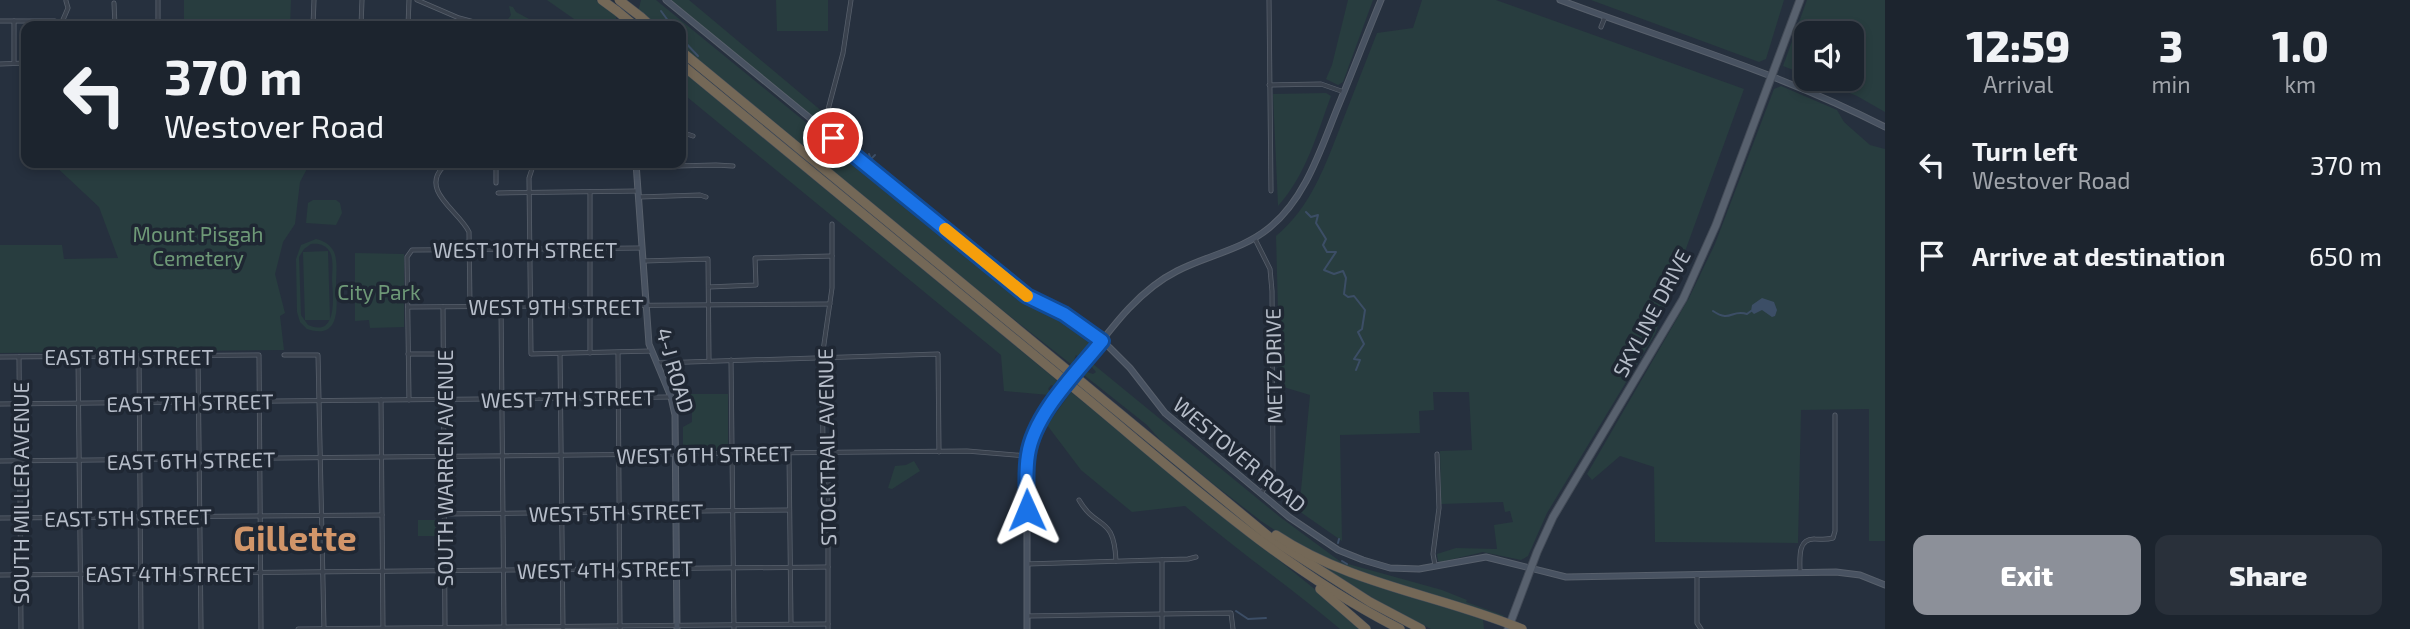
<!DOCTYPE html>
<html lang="en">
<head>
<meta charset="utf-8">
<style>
  :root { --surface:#1c242e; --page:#29303a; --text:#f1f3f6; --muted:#a0a4aa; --line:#3a414a; --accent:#8c9099 }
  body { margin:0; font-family:"Exo 2",sans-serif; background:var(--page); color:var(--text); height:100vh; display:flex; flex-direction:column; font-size:26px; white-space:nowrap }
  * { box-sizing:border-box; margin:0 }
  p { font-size:23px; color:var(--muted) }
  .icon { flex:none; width:38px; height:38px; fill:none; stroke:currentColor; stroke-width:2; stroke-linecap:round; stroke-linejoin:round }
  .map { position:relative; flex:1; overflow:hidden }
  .side { display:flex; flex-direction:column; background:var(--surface); width:525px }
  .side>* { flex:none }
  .top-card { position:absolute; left:21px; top:21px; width:665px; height:147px; border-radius:14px; box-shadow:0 4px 10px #0003,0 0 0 2px var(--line); background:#1c242e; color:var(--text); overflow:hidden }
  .tools { position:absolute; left:1794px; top:21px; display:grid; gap:14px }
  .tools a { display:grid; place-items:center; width:70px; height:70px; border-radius:14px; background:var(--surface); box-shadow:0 4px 10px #0003,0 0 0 2px var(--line); font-size:35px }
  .pin { position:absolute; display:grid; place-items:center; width:60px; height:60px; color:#fff; margin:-30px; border:4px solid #fff; border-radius:50%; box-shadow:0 2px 7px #0007 }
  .me { position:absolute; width:77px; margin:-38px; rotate:359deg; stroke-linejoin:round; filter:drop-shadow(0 0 5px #0008) }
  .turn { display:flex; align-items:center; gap:24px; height:147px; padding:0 28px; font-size:32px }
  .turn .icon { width:91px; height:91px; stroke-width:2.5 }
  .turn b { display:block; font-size:49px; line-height:60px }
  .eta { display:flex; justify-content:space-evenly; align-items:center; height:119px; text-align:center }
  .eta b { font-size:42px; font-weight:800; line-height:49px }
  .button { display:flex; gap:14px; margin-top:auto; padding:14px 28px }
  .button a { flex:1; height:80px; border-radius:14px; background:var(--accent); color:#fff; font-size:28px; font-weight:800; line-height:80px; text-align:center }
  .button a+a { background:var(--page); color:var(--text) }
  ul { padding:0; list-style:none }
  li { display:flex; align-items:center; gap:21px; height:91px; padding:0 28px }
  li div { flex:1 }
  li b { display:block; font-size:26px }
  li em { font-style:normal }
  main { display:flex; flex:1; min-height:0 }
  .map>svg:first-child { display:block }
  .green { fill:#283d3f; fill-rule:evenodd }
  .water { fill:#3c4e66 }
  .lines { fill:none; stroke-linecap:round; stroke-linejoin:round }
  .stream { stroke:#3c4e66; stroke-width:2 }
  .street-casing { stroke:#58606c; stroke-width:5 }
  .secondary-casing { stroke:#58606c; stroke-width:7 }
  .primary-casing { stroke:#434b57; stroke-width:9 }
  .highway-casing { stroke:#454d59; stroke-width:10 }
  .street { stroke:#3a424e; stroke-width:3.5 }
  .secondary { stroke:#485261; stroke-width:5 }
  .primary { stroke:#58616e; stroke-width:7 }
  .highway { stroke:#746857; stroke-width:9 }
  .secondary-bridge-casing { stroke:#58606c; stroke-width:7; stroke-linecap:butt }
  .highway-bridge-casing { stroke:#454d59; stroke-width:10; stroke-linecap:butt }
  .secondary-bridge { stroke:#485261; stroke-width:5 }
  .highway-bridge { stroke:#746857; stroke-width:9 }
  .route-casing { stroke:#114b97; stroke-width:18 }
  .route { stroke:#1a73e8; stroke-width:12 }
  .slow { stroke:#f59e0b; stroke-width:12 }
  .labels { text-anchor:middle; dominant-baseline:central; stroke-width:7; stroke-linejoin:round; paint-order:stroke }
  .park-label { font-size:21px; fill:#6e9977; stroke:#1f2733 }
  .street-label { font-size:21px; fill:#b6bdc9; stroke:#1f2733 }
  .town-label { font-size:35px; font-weight:bold; fill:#d19569; stroke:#1f2733 }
</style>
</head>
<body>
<main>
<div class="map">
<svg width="1885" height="629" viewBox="0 0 1885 629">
  <rect width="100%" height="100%" fill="#26303e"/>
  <g class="green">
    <path d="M184 0H291L290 26H184Z"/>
    <path d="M547 0H596L616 16V26H584Z"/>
    <path d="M641 0H656L1017 295C1033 306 1087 326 1090 345L1079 357 1076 355 1072 365 997 306 681 47V26H656L638 12Z"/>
    <path d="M671 0H689L824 113 817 119 812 117Z"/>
    <path d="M776 0H828V31H777Z"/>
    <path d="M1348 0H1373L1343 82 1338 85 1326 79 1332 65Z"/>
    <path d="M1422 0H1496L1744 89 1655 334 1547 513 1528 556 1521 560 1483 552 1441 562 1438 561 1437 554 1456 548 1497 549 1494 525 1513 522 1510 511 1505 512 1503 502 1441 504 1440 451 1472 450 1469 392H1433L1434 410 1419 411 1420 433 1340 435 1342 541 1299 511 1310 395 1280 386 1276 236C1311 207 1325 166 1341 125 1353 94 1365 64 1377 33L1413 28Z"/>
    <path d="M1591 0H1784L1766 59 1759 62Z"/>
    <path d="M1807 0H1885V112L1857 96 1814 79H1852V33H1806V75L1783 66Z"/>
    <path d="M509 6 513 7 516 12 542 26H503L511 15Z"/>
    <path d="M681 70 1059 382 1055 386 1051 385 1048 389 1051 392 1049 395 1004 391 1001 355 681 92Z"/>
    <path d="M1781 86 1837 110 1844 122 1870 145 1885 149V541H1869V409L1801 410 1798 543 1655 542 1654 467 1620 456 1592 480 1587 474 1689 298 1715 244 1774 89Z"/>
    <path d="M1326 93 1331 96C1317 134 1306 175 1278 206L1273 94Z"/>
    <path d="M52 163H310L300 182 295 224 283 242 275 274 285 313 280 316 284 350 0 353V245H62L64 259 118 258 99 207Z"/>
    <path d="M313 200H336L340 203 342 213 336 225 306 223 308 203Z"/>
    <path d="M316 239C324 241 330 244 334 252 338 261 336 275 336 285 337 307 341 340 307 329L300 322 297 312 296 259 301 245ZM311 244C319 243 326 245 330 252 334 260 332 272 332 280 333 297 338 338 308 325L301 315 299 257 304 249Z"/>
    <path d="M328 251 330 320H305L303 252Z"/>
    <path d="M355 253 404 254V327L370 328 369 320 355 321Z"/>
    <path d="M1093 364 1280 517 1341 562 1442 590 1467 600 1466 602 1505 616 1500 617 1338 566 1287 538 1261 521 1216 486 1162 442 1147 425 1084 375 1087 372 1093 374 1096 372 1091 366Z"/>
    <path d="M1071 392 1364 629H1340C1289 586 1235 549 1185 506L1132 512 1081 470 1047 425Z"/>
    <path d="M687 394H728V450H703L702 447H683V427L692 422V400Z"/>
    <path d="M914 461 920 471 892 489 888 488 895 466 906 465Z"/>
    <rect x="418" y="520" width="19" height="16"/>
    <path d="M1299 552 1469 613 1483 619 1484 629H1431L1381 603Z"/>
  </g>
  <path class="water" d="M1762 298 1774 302 1777 310 1775 316 1772 317 1762 310 1754 314 1751 311 1752 305Z"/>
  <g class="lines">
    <g class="stream">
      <path d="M661 11 672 26"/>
      <path d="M681 38 698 56"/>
      <path d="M869 154 871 159 875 155"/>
      <path d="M1306 212 1311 217 1318 215 1316 223 1326 239 1323 245 1327 252H1336L1324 270 1334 274 1343 271 1346 278 1344 294 1348 297 1354 296 1365 310 1362 329 1358 332 1364 344 1354 359 1360 360 1356 370"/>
      <path d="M1713 311C1731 323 1731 309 1747 314L1751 311"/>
      <path d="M1338 543 1339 539"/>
      <path d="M1342 561 1347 564"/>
      <path d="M1236 611 1248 619 1266 618"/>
    </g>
    <g class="street-casing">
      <g id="street">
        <path d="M158 0V26"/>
        <path d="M417 0 459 18 489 26"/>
        <path d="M1269 0 1271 191"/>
        <path d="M114 3 115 26"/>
        <path d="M0 21H55L68 26"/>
        <path d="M14 21V63"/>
        <path d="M62 22 68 8 66 1"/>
        <path d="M313 26 314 0"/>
        <path d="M361 26 362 0"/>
        <path d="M408 26 409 0"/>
        <path d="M1601 27 1605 17"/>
        <path d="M0 64 26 63"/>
        <path d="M1269 85 1321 84 1344 92"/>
        <path d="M821 128 825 121 843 53 851 0"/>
        <path d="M681 132 693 136"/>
        <path d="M496 163V183"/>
        <path d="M534 163 529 178 531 354 651 351"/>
        <path d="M443 167C420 191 459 211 469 232L470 306"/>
        <path d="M637 167 716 165 733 166"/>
        <path d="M590 192V353"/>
        <path d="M498 193 638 191"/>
        <path d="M639 197 700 195 706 197"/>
        <path d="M1255 239 1270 269 1272 291 1273 471 1271 480 1261 493"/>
        <path d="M644 261 708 259 709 361"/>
        <path d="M709 287 756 285 755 258 832 256"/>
        <path d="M501 306 504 629"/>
        <path d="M408 307 830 304"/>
        <path d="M443 307 445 629"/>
        <path d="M618 353 620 629"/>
        <path d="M408 354H443"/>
        <path d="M560 354 563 629"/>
        <path d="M284 355H318L324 629"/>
        <path d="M139 356 141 629"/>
        <path d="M198 356 201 629"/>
        <path d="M0 357 259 355 261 629"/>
        <path d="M19 357 21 629"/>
        <path d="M78 357 81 629"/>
        <path d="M731 360 734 629"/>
        <path d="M658 363 938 354 939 452"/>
        <path d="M381 400 383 629"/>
        <path d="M409 400 407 257 412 250 641 248"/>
        <path d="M0 404 670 397"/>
        <path d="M789 453 791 624"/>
        <path d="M0 461 967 451 1027 456"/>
        <path d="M1079 500C1097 531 1114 514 1116 561"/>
        <path d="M443 514 789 510"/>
        <path d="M0 518 382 515"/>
        <path d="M1027 564 1188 559 1196 557"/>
        <path d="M1435 565 1433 554 1439 508 1437 454"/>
        <path d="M1800 572C1800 559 1797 538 1815 539 1822 539 1826 540 1833 538L1835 531V415"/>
        <path d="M1697 574V623L1701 629"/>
        <path d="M0 575 828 567"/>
        <path d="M1027 616 1231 613 1233 629"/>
        <path d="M298 629 828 624"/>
        <path d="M828 629V476L823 447 822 358 832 288V224"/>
        <path d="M1162 629V560"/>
      </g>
    </g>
    <g class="secondary-casing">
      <g id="secondary">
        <path d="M666 0 1027 296 1064 314 1109 347 1130 368 1165 413 1289 517 1338 550 1363 560 1390 568 1419 569 1486 557 1566 577 1836 572 1860 575 1885 585"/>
        <path d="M1560 0C1669 41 1781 73 1885 127"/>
        <path d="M636 163 649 344 671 397 675 415 677 629"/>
        <path d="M1087 360C1112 327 1139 290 1177 271 1208 255 1242 250 1269 228 1305 199 1320 151 1337 109 1352 73 1366 36 1381 0"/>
        <path d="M1027 629V457L1035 430 1054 401"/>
      </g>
    </g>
    <g class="primary-casing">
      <path id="primary" d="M1508 629 1537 552 1553 517 1683 299 1716 225 1800 0"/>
    </g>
    <g class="highway-casing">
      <g id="highway">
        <path d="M602 0 617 11"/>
        <path d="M641 17 651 26"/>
        <path d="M681 51 1273 540 1370 602 1421 629"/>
        <path d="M681 64C815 175 951 286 1085 397 1186 481 1282 569 1400 629"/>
        <path d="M1276 535C1351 585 1440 595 1522 629"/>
        <path d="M1320 589 1366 629"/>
      </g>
    </g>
    <use href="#street" class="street"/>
    <use href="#secondary" class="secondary"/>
    <use href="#primary" class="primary"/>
    <use href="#highway" class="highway"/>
    <g class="secondary-bridge-casing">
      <path id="secondary-bridge" d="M1054 401 1087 360"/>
    </g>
    <g class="highway-bridge-casing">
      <g id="highway-bridge">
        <path d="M619 0 641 17"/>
        <path d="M617 11 635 26"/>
      </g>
    </g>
    <use href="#secondary-bridge" class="secondary-bridge"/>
    <use href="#highway-bridge" class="highway-bridge"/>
  </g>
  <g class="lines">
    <g class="route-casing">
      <path id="route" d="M833 138 1027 296 1064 314 1102 341C1076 373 1034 414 1028 455 1025 473 1027 492 1027 510"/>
    </g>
    <use href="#route" class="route"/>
    <path class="slow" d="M945 229 1027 296"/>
  </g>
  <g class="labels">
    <g class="park-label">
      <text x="198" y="233">Mount Pisgah<tspan x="198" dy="24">Cemetery</tspan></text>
      <text x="379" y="291">City Park</text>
    </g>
    <g class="street-label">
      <text x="525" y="249">WEST 10TH STREET</text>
      <text x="556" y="306">WEST 9TH STREET</text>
      <text transform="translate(1651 313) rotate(-62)">SKYLINE DRIVE</text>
      <text x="129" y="356">EAST 8TH STREET</text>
      <text transform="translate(1273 366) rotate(-91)">METZ DRIVE</text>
      <text transform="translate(676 370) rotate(74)">4-J ROAD</text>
      <text transform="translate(568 398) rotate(-1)">WEST 7TH STREET</text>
      <text transform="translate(190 402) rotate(-1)">EAST 7TH STREET</text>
      <text transform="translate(826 447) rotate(-91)">STOCKTRAIL AVENUE</text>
      <text transform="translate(704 454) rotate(-1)">WEST 6TH STREET</text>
      <text transform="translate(1240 454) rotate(40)">WESTOVER ROAD</text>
      <text transform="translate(191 460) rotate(-1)">EAST 6TH STREET</text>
      <text transform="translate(444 468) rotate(-90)">SOUTH WARREN AVENUE</text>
      <text transform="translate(20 493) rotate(-90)">SOUTH MILLER AVENUE</text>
      <text transform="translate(616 512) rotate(-1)">WEST 5TH STREET</text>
      <text transform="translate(128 517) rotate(-1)">EAST 5TH STREET</text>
      <text transform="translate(605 569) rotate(-1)">WEST 4TH STREET</text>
      <text x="170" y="573">EAST 4TH STREET</text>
    </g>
    <g class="town-label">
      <text x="295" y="537">Gillette</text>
    </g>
  </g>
</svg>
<div class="tools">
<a><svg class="icon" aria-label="sound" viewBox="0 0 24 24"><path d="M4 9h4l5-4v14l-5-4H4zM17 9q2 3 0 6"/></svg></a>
</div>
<div class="pin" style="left:833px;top:138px;background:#d93025"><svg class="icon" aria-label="arrive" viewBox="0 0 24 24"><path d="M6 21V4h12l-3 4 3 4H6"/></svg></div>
<svg class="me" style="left:1027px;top:510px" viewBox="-20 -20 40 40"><path d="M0-17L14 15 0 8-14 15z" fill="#1a73e8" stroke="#fff" stroke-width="4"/></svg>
<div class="top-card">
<div class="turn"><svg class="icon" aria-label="left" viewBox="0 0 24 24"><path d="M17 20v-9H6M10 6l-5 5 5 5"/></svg><div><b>370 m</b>Westover Road</div></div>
</div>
</div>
<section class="side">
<div class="eta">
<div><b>12:59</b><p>Arrival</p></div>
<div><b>3</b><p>min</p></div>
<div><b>1.0</b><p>km</p></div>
</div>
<ul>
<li><svg class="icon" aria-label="left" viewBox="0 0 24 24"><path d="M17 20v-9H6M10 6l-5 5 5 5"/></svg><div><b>Turn left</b><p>Westover Road</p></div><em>370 m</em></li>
<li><svg class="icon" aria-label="arrive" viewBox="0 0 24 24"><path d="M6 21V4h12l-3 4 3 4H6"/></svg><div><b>Arrive at destination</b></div><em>650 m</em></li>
</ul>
<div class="button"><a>Exit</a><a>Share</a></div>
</section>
</main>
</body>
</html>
